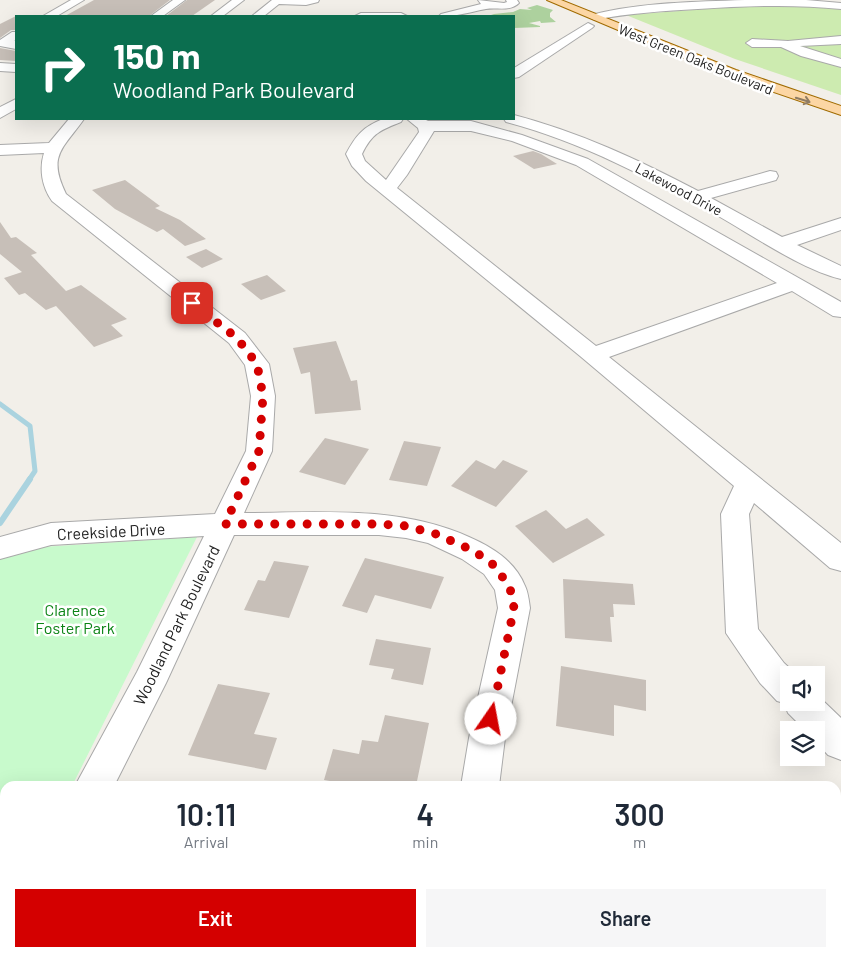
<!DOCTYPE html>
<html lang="en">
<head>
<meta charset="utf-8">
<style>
  :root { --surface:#fff; --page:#f6f6f7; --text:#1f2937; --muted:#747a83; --accent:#d40000 }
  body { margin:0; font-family:Barlow,sans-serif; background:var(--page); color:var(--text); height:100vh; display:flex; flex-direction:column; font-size:19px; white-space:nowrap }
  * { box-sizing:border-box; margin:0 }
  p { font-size:16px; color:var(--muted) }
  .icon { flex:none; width:28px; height:28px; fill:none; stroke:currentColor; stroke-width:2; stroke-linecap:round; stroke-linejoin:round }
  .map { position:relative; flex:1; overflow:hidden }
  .details { position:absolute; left:0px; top:781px; width:841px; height:176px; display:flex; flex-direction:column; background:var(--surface); border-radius:15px 15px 0 0; box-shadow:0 5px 20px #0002 }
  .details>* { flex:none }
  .banner { position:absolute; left:15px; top:15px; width:500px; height:105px; border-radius:0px; box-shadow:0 5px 20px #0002; background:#0b6e4f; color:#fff; overflow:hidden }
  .fabs { position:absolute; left:780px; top:666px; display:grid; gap:10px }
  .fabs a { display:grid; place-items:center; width:45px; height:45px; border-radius:0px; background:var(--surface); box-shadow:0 5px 20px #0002; font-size:25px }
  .pin { position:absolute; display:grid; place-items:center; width:42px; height:42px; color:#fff; margin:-21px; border-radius:10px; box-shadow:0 2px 8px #0006 }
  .me { position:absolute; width:55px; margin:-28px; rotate:12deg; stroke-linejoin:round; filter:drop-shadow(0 0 4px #0008) }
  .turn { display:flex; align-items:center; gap:18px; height:105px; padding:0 15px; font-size:22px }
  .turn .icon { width:65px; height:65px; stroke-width:2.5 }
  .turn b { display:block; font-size:35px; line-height:42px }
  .eta { display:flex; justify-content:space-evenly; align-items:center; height:85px; text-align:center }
  .eta b { font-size:30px; font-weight:600; line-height:35px }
  .button { display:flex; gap:10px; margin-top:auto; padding:10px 15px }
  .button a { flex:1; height:58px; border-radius:0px; background:var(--accent); color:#fff; font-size:20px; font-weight:600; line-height:58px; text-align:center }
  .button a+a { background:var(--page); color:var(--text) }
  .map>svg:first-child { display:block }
  .grass { fill:#cdebb0 }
  .forest { fill:#add19e }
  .park { fill:#c8facc }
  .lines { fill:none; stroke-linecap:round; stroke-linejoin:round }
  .stream-far1 { stroke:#aad3df; stroke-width:5 }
  .stream { stroke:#aad3df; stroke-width:6 }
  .building { fill:#c7bfb8 }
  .minor-casing { stroke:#a9a9a9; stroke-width:2 }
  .major-casing { stroke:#a06b00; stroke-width:2 }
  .minor { fill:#fff; fill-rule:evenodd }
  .major { fill:#fcd6a4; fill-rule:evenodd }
  .oneway { stroke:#8f7c63 }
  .route { stroke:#d40000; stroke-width:9; stroke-dasharray:0 16.2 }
  .labels { text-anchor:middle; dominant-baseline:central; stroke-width:5; stroke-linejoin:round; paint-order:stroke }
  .far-street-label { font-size:14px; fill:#222; stroke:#fff }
  .street-label { font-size:16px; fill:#222; stroke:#fff }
  .park-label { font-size:16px; fill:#0c8416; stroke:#fff }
</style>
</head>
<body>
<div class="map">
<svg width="841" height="957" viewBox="0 0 841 957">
  <rect width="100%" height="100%" fill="#f2efe9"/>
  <path class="grass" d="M770 4 841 8V95L735 59 626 15Z"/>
  <path class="forest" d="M537 5 553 10 550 13V17L556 22 541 23 540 21 529 23 540 26V27L514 28V16H488L494 14 513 12 520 9 532 10 527 8Z"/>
  <path class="park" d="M197 537 72 786H5V919L0 928V556L26 548Z"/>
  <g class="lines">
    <path class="stream-far1" d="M0 404 30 426 35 471 29 480"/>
    <path class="stream" d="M0 523 30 479"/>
  </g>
  <g class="building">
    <path d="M94 0H170L149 16H65Z"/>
    <path d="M187 0H215L192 16H166Z"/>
    <path d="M16 16V30H11L0 38V24Z"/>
    <path d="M0 48 16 51V61L0 60Z"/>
    <path d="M533 151 541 154 557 164 534 169 513 156Z"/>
    <path d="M125 180 160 206 155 208 180 220 206 239 185 246 163 229 157 232 115 209 92 190Z"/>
    <path d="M0 222 11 238 16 237 37 253 31 255 66 291 81 285 127 319 111 325 123 336 94 347 56 306 46 310 25 293 19 295 4 278 22 272 0 254Z"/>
    <path d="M206 249 223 259 202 268 186 257Z"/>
    <path d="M267 275 286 291 261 300 241 284Z"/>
    <path d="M336 341 351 381 357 380 361 410 315 414 310 372 301 374 293 348Z"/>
    <path d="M325 438 369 449 345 485 299 472Z"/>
    <path d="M404 441 441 447 427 486 389 480Z"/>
    <path d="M476 460 495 469 503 460 528 471 496 507 451 486Z"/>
    <path d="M546 510 566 529 587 518 605 535 553 563 515 526Z"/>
    <path d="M365 558 444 577 431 609 375 595 367 613 342 606Z"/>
    <path d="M274 561 309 566 289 618 244 610 258 580 265 581Z"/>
    <path d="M563 579 633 584 635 605 613 604 614 617H610L612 642 565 638Z"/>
    <path d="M376 639 431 648 423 685 391 679 394 669 369 665Z"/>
    <path d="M561 666 646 680V711L614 705V736L556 726Z"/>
    <path d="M218 684 270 693 254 734 277 738 266 770 188 755Z"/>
    <path d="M385 715 429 723 416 786H358L324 780 333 749 359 754 362 740 378 742Z"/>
  </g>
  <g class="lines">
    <g class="minor-casing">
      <g id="minor">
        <path d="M71 0H84L57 16H43Z"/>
        <path d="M173 0H185L163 16H151Z"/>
        <path d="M232 0H244L223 16H211Z"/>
        <path d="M272 0H319L318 2 306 5 279 4 264 16H252Z"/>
        <path d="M478 0 504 3 507 2 506 0H517L519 3C510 12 497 7 486 9 470 12 456 17 439 16L441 14 481 4Z"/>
        <path d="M745 0H806L841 3V9C793 4 746 6 698 9 664 11 629 13 595 20L589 17 591 15C641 2 694 2 745 0Z"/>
        <path d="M361 13H401L407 16H355Z"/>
        <path d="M588 23 594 26 592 28 519 77 514 78V68Z"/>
        <path d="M12 32H16V40L14 41H16V49L0 46V40Z"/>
        <path d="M841 36V44L800 46 841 59V67L801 56 781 47H752L746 43 752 39 788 41Z"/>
        <path d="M0 63 16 64V72L0 71Z"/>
        <path d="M16 99V109L0 118V107Z"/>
        <path d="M514 115C579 132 639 160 698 191L770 171 776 172 778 176 776 180 711 198 782 237 841 218V230L797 245 841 266V279C803 270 755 237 720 217 651 179 582 142 506 122L504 119H514Z"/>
        <path d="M69 119H84C63 149 47 155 66 194L245 333 269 364 275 396 272 451 244 513C320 513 398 505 469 537 492 547 515 561 525 586 528 592 529 601 530 608L505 738 499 786H461L469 738 498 608 495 590 484 574 462 559 428 543 406 538 379 535H234L166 683 114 786H75L137 672 204 536 51 545 0 559V537L51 523 215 514 246 451 251 396 245 365 229 343 52 201C42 187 39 169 44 153L0 155V145L49 143Z"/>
        <path d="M383 119H403L401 122C381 130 372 133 362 154L365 161 386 180 419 132 418 128 407 119H424L428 121H471L522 135 588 159 841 302V317L833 316 792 291 609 357 841 543V571L830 568 754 503 749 514 758 629 784 663 797 675H789V702H816V694L841 718V760L828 755 816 742V730H805L788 713 784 703 777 701 760 683 726 633 721 514 734 486 580 356 366 181 352 166 346 154C356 135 363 127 383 119ZM434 131H471L512 141 576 165 777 283 596 346 397 188 407 175Z"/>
        <path d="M5 931V952H29L27 957H0V933Z"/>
        <rect x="432" y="952" width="44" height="5"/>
      </g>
    </g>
    <g class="major-casing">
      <path id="major" d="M547 0H561L736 70 841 106V115L727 76Z"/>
    </g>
    <use href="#minor" class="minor"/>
    <use href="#major" class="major"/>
  </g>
  <defs><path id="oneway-shaft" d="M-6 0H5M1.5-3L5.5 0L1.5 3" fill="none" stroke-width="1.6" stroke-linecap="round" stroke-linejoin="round" transform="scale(1.25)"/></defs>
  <use class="oneway" href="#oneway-shaft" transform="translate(803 100) rotate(17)"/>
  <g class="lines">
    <path class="route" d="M192 303 237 338 257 364 263 396 259 451 225 524H380L406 526 436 534 474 551 495 566 510 588 514 608 491 719"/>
  </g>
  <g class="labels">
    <g class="far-street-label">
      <text transform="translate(696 59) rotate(22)">West Green Oaks Boulevard</text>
      <text transform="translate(679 189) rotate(28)">Lakewood Drive</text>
    </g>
    <g class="street-label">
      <text transform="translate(111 531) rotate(-3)">Creekside Drive</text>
      <text transform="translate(176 625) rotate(-64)">Woodland Park Boulevard</text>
    </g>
    <g class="park-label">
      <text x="75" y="609">Clarence<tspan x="75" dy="18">Foster Park</tspan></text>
    </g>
  </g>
</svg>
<div class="fabs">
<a><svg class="icon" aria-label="sound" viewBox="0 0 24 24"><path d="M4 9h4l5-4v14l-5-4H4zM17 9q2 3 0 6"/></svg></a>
<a><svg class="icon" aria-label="layers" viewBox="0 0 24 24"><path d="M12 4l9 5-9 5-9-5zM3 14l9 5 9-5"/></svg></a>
</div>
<div class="pin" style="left:192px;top:303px;background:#d93025"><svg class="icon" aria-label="arrive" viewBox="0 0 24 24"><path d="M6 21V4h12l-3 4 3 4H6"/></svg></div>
<svg class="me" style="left:491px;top:719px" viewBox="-20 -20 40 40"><circle r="19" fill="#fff"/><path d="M0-13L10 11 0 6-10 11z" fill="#d40000"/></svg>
<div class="banner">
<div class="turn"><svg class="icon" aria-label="right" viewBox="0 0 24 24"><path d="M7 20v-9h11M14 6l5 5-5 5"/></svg><div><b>150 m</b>Woodland Park Boulevard</div></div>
</div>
<section class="details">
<div class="eta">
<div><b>10:11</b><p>Arrival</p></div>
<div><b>4</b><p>min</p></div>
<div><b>300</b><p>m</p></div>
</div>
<div class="button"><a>Exit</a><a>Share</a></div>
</section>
</div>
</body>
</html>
